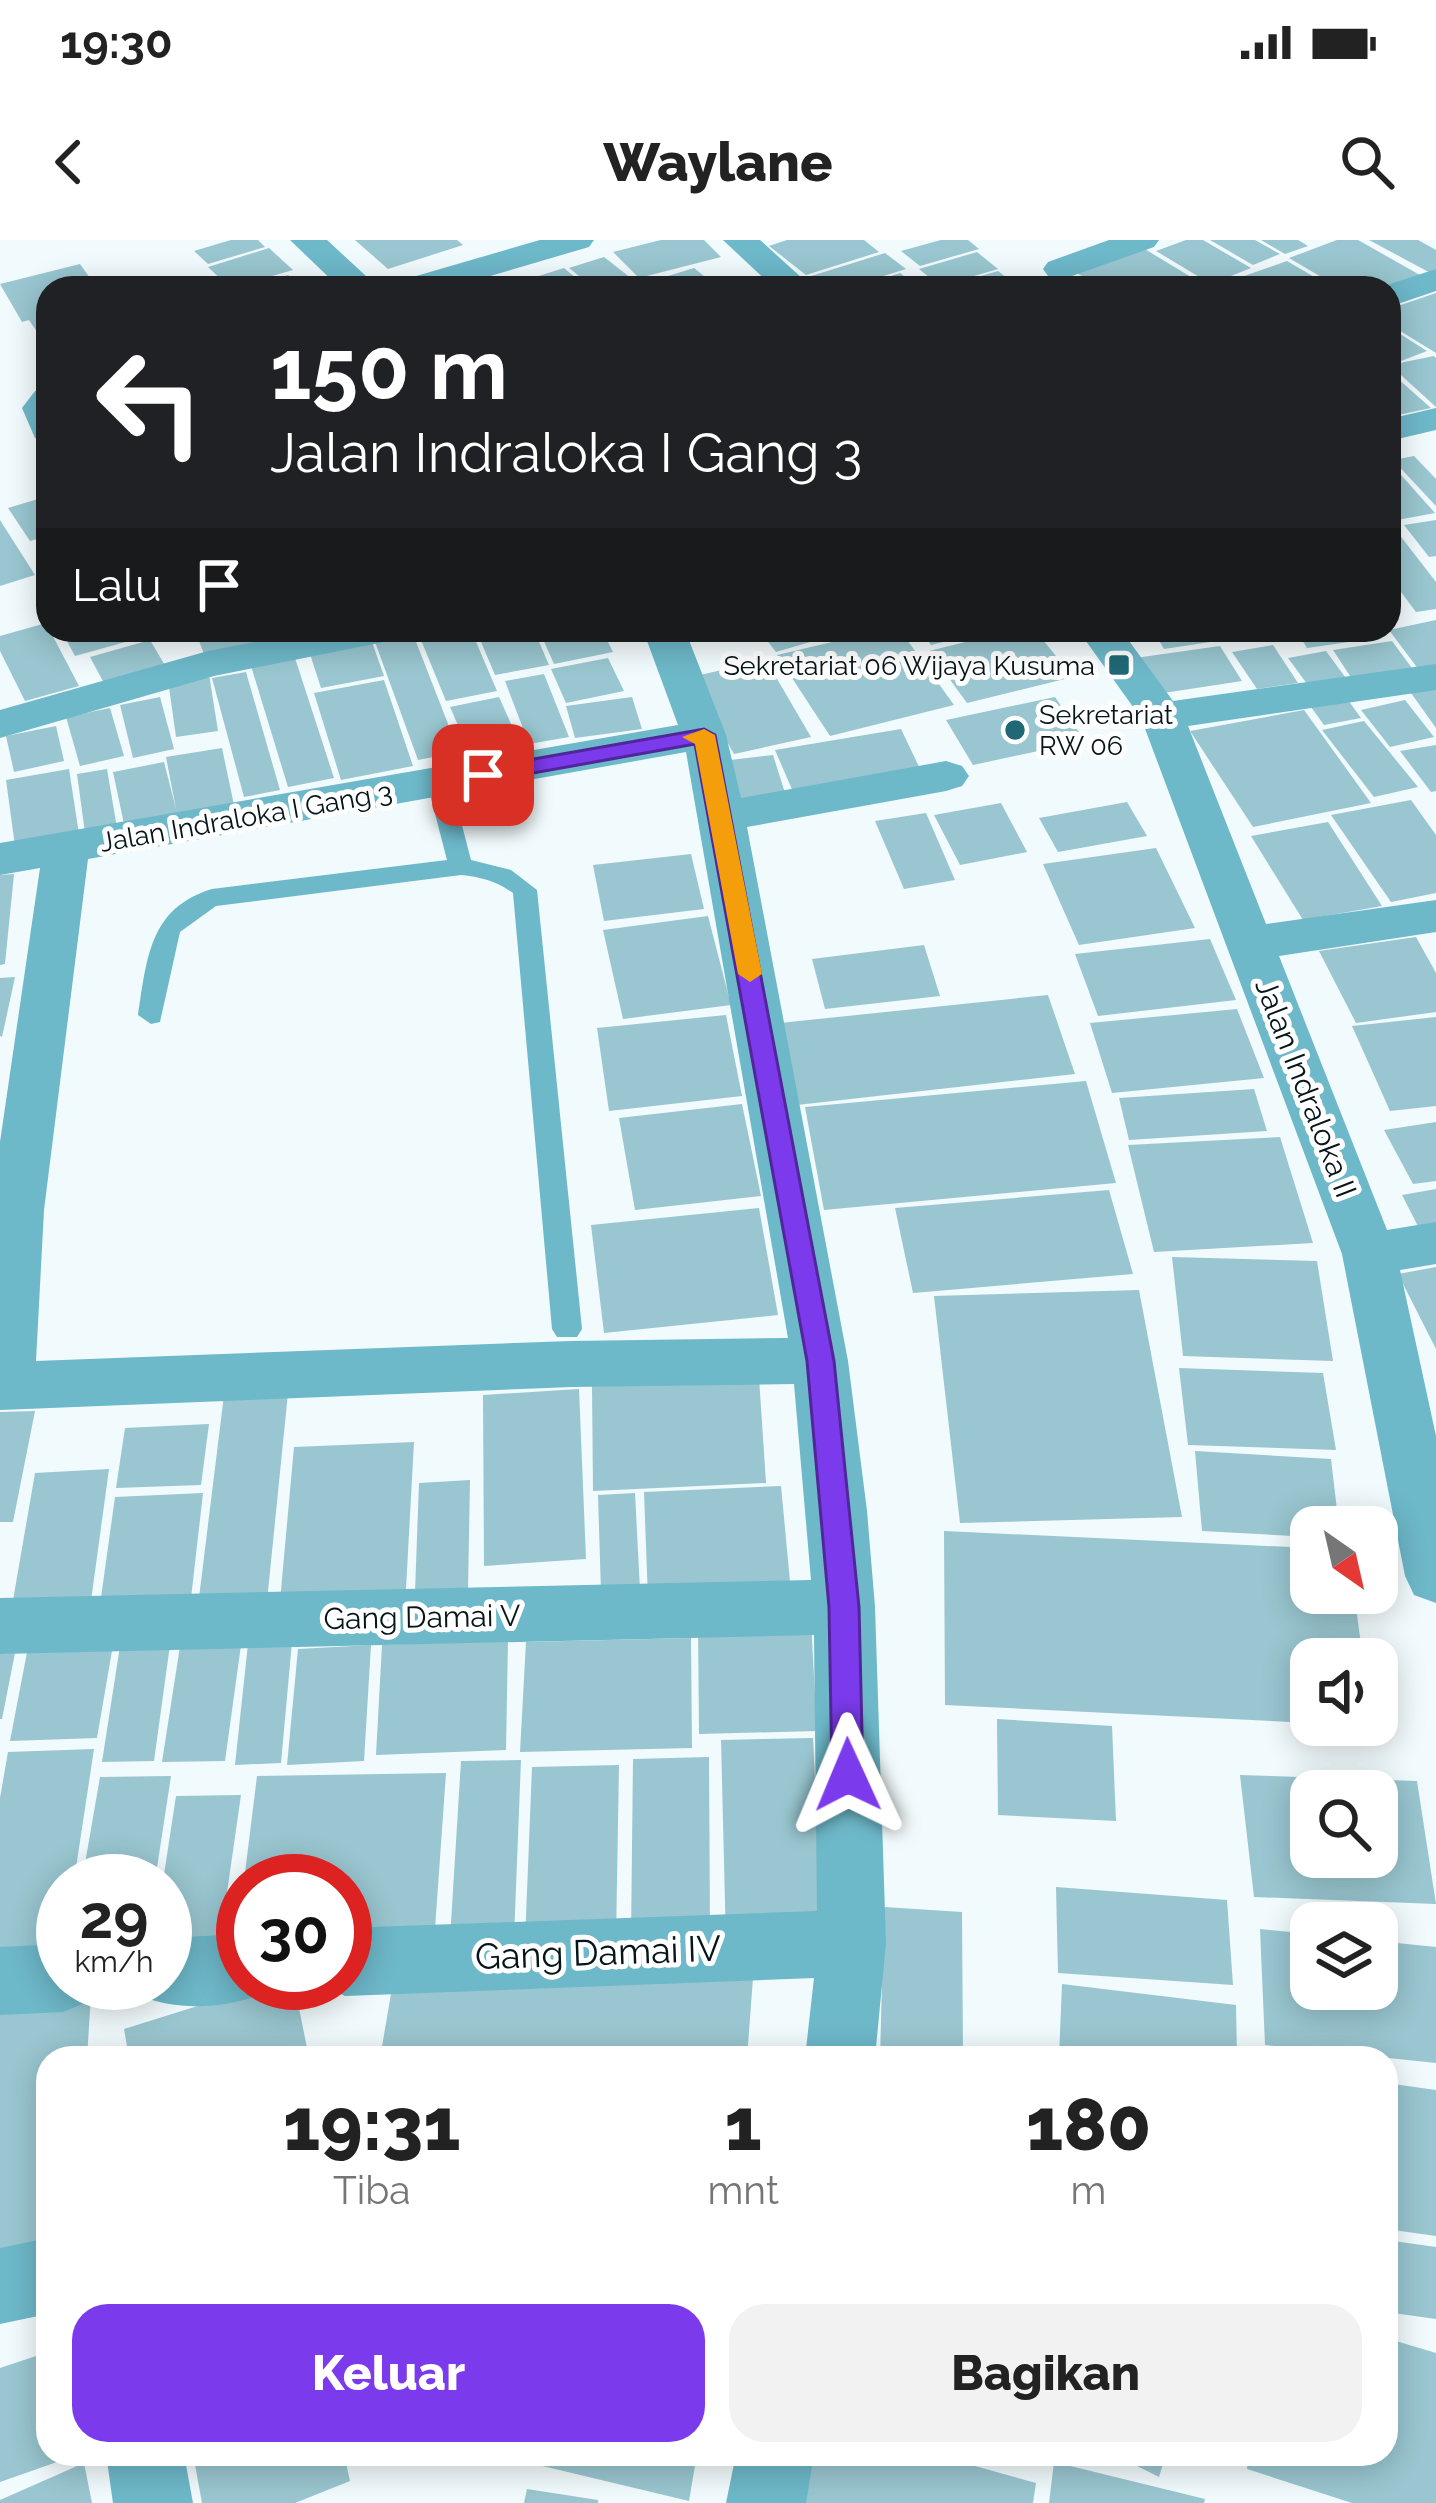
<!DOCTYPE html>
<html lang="id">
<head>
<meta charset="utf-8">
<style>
  :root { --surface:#fff; --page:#f2f2f2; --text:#222; --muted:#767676; --accent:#7c3aed }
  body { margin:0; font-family:Raleway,sans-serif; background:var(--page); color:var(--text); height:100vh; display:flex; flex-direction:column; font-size:45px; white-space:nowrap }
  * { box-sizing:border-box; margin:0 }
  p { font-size:39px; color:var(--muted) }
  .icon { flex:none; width:66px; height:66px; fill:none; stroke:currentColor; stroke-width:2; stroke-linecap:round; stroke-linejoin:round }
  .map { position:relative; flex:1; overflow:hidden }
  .drawer { position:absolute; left:36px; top:1806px; width:1362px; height:420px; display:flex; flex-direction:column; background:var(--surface); border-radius:36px; box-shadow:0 6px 30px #0003 }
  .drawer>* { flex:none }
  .top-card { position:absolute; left:36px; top:36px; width:1365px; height:366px; border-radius:36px; box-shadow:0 6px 30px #0003; background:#202124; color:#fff; overflow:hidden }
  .needle { width:78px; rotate:146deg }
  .tools { position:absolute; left:1290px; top:1266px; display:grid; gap:24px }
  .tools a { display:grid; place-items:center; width:108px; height:108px; border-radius:24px; background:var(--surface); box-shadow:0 6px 30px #0003; font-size:60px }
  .speed { position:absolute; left:36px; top:1614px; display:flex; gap:24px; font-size:60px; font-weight:700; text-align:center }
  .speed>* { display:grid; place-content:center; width:156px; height:156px; border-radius:50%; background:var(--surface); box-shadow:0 6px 30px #0003; line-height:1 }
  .speed small { font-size:30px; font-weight:400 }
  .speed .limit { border:18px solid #d22; background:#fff; color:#111 }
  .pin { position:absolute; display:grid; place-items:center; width:102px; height:102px; color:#fff; margin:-51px; border-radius:24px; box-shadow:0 6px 18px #0006 }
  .me { position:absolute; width:132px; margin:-66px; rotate:359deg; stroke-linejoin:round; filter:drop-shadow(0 0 9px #0008) }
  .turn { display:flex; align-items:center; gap:42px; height:252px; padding:0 36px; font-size:54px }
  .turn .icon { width:156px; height:156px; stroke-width:2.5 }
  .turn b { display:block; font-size:84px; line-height:102px }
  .then { display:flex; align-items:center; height:114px; padding:0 36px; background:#0003; gap:24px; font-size:45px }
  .eta { display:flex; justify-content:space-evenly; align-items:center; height:204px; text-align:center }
  .eta b { font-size:72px; font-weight:800; line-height:84px }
  .cta { display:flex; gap:24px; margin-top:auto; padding:24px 36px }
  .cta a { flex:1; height:138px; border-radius:36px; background:var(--accent); color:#fff; font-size:48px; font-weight:800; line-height:138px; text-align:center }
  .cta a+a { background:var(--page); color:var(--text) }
  .status { display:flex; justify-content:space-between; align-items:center; height:84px; padding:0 60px; background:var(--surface); direction:ltr }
  .status svg { height:33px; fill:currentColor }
  header { display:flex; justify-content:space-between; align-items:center; height:156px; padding:0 36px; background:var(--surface); font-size:54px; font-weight:800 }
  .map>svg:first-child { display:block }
  .building { fill:#99c6d0; fill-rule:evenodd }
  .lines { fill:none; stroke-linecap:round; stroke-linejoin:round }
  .lane { fill:#6db8c9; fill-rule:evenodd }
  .street { fill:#6db8c9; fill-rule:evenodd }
  .route { fill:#7c3aed; stroke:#51269a; stroke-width:3 }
  .slow { fill:#f59e0b }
  .poi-dot { fill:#216876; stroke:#fff; stroke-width:4.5 }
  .labels { text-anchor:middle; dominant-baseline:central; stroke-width:10; stroke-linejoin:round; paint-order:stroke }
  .far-poi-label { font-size:27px; fill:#051519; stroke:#fff; text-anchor:end }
  .far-street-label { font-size:27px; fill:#051519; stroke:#fff }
  .street-label { font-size:30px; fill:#051519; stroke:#fff }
  .near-street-label { font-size:36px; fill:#051519; stroke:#fff }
</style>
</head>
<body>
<div class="status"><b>19:30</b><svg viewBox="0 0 49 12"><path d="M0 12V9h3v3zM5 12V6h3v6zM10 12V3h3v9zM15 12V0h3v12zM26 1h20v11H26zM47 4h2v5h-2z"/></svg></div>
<header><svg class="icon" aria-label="back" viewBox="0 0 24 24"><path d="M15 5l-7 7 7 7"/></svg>Waylane<svg class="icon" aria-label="search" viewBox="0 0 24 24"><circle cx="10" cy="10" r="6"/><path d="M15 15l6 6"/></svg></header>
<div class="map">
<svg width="1436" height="2263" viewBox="0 0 1436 2263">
  <rect width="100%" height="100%" fill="#f1fafc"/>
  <g class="building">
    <path d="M231 0H258L265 7 208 24 194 11Z"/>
    <path d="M355 0H457L463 5 388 29Z"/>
    <path d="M661 0H704L721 17 639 38 613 12Z"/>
    <path d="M787 0H864L879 12 806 35 769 6Z"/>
    <path d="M941 0H968L979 9 920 26 901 11Z"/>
    <path d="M1186 0H1203L1251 28 1211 44 1156 11Z"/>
    <path d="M1210 0H1255L1280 14 1253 25Z"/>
    <path d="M1261 0H1298L1308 6 1285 14Z"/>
    <path d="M1337 0H1358L1427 39 1389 54V48H1340L1289 18Z"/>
    <path d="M1369 0H1418L1436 10V36Z"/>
    <path d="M269 8 293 30 230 48 208 27Z"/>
    <path d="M1143 8 1206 46 1102 48 1077 33Z"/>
    <path d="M977 12 998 29 940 46 919 29Z"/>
    <path d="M885 13 906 29 845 48H822L808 37Z"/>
    <path d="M604 17 636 42 594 48 569 28Z"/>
    <path d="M1287 21 1333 48H1213V47Z"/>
    <path d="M80 24 97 48H48V108L29 80 22 82 0 44Z"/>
    <path d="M564 28 588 48H540L529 39Z"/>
    <path d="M694 28 719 48H632V47Z"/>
    <path d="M998 31 1020 48H945L944 47Z"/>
    <path d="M900 33 916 45 857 48V47Z"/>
    <path d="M288 35 303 48H249V47Z"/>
    <path d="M1436 53V113L1389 84V69Z"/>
    <path d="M1389 87 1427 111 1401 121 1389 113Z"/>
    <path d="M1434 116 1436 118V167L1390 125Z"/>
    <path d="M1389 131 1431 168 1389 177Z"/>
    <path d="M1414 216 1436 239V266L1393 220Z"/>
    <path d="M1401 235 1435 273 1392 281 1389 237Z"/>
    <path d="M48 256V296L30 301 8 268Z"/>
    <path d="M0 280 35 335 0 346Z"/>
    <path d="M1436 280V316L1429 317 1404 285Z"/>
    <path d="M1395 289 1436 342V369L1416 372 1389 336V290Z"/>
    <path d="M1436 380V432L1422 434 1389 390Z"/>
    <path d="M46 383 79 446 25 461 0 411V396Z"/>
    <path d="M61 390H144L147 396 75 416Z"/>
    <path d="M195 390H256L262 404 205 417Z"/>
    <path d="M442 390H471L497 451 446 461 419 395Z"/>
    <path d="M476 390H534L549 425 495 435Z"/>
    <path d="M539 390H602L613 412 554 424Z"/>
    <path d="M759 390H848V391L776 412Z"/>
    <path d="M883 390H900L954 465 830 496 777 415Z"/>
    <path d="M920 390H984V392L931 405Z"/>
    <path d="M1014 390H1035L1073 437 967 463 929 411Z"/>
    <path d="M1153 390H1260L1263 394 1164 409Z"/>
    <path d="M1296 390H1372L1377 398 1307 408Z"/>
    <path d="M413 394 459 512 418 520 375 402Z"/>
    <path d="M150 400 166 427 105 445 90 417Z"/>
    <path d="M1392 401 1417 435 1356 445 1333 410Z"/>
    <path d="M372 402 384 436 321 448 310 414Z"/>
    <path d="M1273 405 1298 443 1257 449 1232 412Z"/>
    <path d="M1220 406 1242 441 1157 454 1135 418Z"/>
    <path d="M1326 411 1351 445 1313 452 1288 418Z"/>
    <path d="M295 418 334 538 288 547 251 426Z"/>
    <path d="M608 418 624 451 566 463 551 429Z"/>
    <path d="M766 420 811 497 734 514 691 437Z"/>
    <path d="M246 432 280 550 244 557 212 438Z"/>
    <path d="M209 434 218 491 176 497 168 440Z"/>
    <path d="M544 434 569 497 529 504 505 441Z"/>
    <path d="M384 440 413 526 341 540 314 453Z"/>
    <path d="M1436 449V488L1411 453Z"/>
    <path d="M160 457 174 509 133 518 120 465Z"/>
    <path d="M499 457 520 504 471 515 450 467Z"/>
    <path d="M632 457 642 489 575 498 566 466Z"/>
    <path d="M1055 457 1085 501 973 525 946 480Z"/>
    <path d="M1348 460 1361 478 1324 485 1311 467Z"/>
    <path d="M1405 460 1434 497 1390 507 1361 470Z"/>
    <path d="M110 468 124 516 80 526 66 477Z"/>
    <path d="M1304 470 1371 563 1253 587 1190 491Z"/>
    <path d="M1364 481 1418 547 1374 557 1322 490Z"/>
    <path d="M56 486 64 521 14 532 6 496Z"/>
    <path d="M901 489 922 533 794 554 775 510Z"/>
    <path d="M1436 505V551L1431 552 1400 511Z"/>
    <path d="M222 508 234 565 124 584 113 532 164 522 176 569 166 517Z"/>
    <path d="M773 515 786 556 736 563 722 521Z"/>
    <path d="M69 529 79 594 15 606 6 540Z"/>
    <path d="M107 529 117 588 85 593 77 534Z"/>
    <path d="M1411 560 1436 595V653L1391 662 1331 575Z"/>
    <path d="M1127 562 1147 596 1058 612 1039 578Z"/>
    <path d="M1001 563 1027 612 960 625 934 575Z"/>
    <path d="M926 573 955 640 904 649 875 581Z"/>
    <path d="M1328 582 1382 666 1303 680 1251 596Z"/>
    <path d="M1156 608 1195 688 1079 705 1043 624Z"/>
    <path d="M691 614 704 669 604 681 593 625Z"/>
    <path d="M14 634 5 724 0 725V635Z"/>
    <path d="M708 676 731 765 623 779 603 690Z"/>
    <path d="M1416 697 1436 733V772L1356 783 1319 711Z"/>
    <path d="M1210 699 1236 760 1098 776 1075 714Z"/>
    <path d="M924 705 940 756 825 769 812 719Z"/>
    <path d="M15 737 2 797 0 796V738Z"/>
    <path d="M1048 755 1075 834 797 865 780 783Z"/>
    <path d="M1237 769 1264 838 1112 853 1090 783Z"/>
    <path d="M726 775 742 856 609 871 597 788Z"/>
    <path d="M1436 777V866L1390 871 1352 786Z"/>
    <path d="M1086 841 1116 943 824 970 805 867Z"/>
    <path d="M1254 849 1267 891 1129 900 1119 858Z"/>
    <path d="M742 864 761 956 635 970 619 878Z"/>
    <path d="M1436 882V941L1413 944 1384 890Z"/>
    <path d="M1280 897 1313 1003 1154 1012 1128 905Z"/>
    <path d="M1436 949V991L1422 994 1402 955Z"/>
    <path d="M1109 950 1133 1034 913 1053 895 968Z"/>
    <path d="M759 968 778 1075 604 1093 591 985Z"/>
    <path d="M1172 1017 1317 1021 1333 1121 1183 1116Z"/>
    <path d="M1436 1027V1109L1398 1034Z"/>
    <path d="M1139 1050 1182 1277 960 1283 934 1056Z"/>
    <path d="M1179 1128 1323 1133 1336 1210 1188 1205Z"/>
    <path d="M759 1138 766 1243 593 1251 592 1146Z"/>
    <path d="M579 1149 586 1319 484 1326 483 1155Z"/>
    <path d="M288 1153 266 1371 197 1374 224 1155Z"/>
    <path d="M35 1171 13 1282H0V1172Z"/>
    <path d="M209 1184 201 1245 116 1248 125 1188Z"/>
    <path d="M414 1202 405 1367 279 1372 294 1207Z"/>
    <path d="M1195 1211 1331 1219 1339 1287H1311V1297L1202 1291Z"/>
    <path d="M109 1229 90 1368 11 1372 35 1233Z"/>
    <path d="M470 1240 468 1350 415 1352 419 1243Z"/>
    <path d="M781 1246 791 1352 648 1359 644 1252Z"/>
    <path d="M203 1253 190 1367 99 1372 115 1257Z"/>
    <path d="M635 1253 640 1350 601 1352 598 1255Z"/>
    <path d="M944 1291 1311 1308V1353H1354L1363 1419H1311V1483L945 1465Z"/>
    <path d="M811 1381 817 1491 699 1494 698 1383Z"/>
    <path d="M242 1398 225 1521 162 1522 181 1400Z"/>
    <path d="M691 1398 692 1508 520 1512 526 1402Z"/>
    <path d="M114 1399 97 1498 10 1501 29 1402Z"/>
    <path d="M508 1399 506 1510 376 1515 382 1405Z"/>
    <path d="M292 1402 281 1523 235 1525 248 1404Z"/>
    <path d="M170 1405 154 1521 102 1522 120 1406Z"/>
    <path d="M371 1405 364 1521 287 1525 298 1409Z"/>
    <path d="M15 1413 2 1479H0V1414Z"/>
    <path d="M997 1479 1112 1486 1116 1581 998 1575Z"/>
    <path d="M813 1498 823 1701 726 1703 721 1500Z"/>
    <path d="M94 1509 74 1641H63V1709L0 1712V1558L8 1512Z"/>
    <path d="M709 1517 710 1696 631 1697 633 1519Z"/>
    <path d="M521 1520 514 1698 450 1699 461 1521Z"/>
    <path d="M619 1525 616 1700 525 1702 532 1527Z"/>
    <path d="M446 1533 434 1703 345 1704V1641H244L257 1536Z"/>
    <path d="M1240 1535 1417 1541 1436 1664 1254 1657ZM1311 1551H1377V1617H1311Z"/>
    <path d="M171 1536 155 1641H82L100 1537Z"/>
    <path d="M241 1555 220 1701H165L163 1641 176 1556Z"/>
    <path d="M1056 1647 1227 1660 1233 1745 1058 1733Z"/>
    <path d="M884 1667 962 1672 963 1818H880Z"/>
    <path d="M1260 1689 1311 1694V1749H1377V1701L1436 1707V1823L1265 1805Z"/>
    <path d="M753 1738 747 1818H380L392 1748Z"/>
    <path d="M271 1743H294L309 1818H129L124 1789Z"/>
    <path d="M1062 1744 1236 1765 1237 1818H1059Z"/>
    <path d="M91 1755 87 1818H48V2011L0 2017V1767Z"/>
    <path d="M1386 1843 1436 1850V1996L1386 1989Z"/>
    <path d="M1386 2000 1436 2007V2079L1386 2072Z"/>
    <path d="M1386 2098 1436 2113V2263H1352L1247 2229 1249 2214H1386Z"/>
    <path d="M48 2112V2214L77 2215 0 2242V2128Z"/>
    <path d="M193 2214H344L350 2241 295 2263H202Z"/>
    <path d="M492 2214H697L689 2261Z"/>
    <path d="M796 2214H932L1036 2243 1033 2263H786Z"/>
    <path d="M1113 2214H1166L1159 2237Z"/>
    <path d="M1054 2222 1205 2259 1204 2263H1049Z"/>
    <path d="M84 2223 92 2263H0V2260Z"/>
    <path d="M527 2249 598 2260V2263H524Z"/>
  </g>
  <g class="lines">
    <path class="lane" d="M439 535 451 543 471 620 511 630 537 650 582 1089 577 1097H557L552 1089 513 653C496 641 481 637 461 635L216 666 180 692 160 782 151 784 138 775C147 719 149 668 212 649L447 620 427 543Z"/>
    <g class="street">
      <path d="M290 0H327L379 48H340Z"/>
      <path d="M540 0H594L589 7 449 48H393L399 41Z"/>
      <path d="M723 0H760L813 48H774Z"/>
      <path d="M1109 0H1159L1154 7 1072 36H1048L1043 29 1048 22Z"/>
      <path d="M1436 29V51L1389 67V48H1378Z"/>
      <path d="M48 148V201L35 198 22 168 35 151Z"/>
      <path d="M1436 168V190L1389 201V179Z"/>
      <path d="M317 390H405L399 399 214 436 0 498V470L208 411Z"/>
      <path d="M643 390H685L726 495 741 558 946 521 962 526 969 536 962 546 946 551 747 587 848 1121 867 1271 875 1367 886 1703 875 1818H805L814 1738 345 1756 319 1743H345V1688L817 1671 814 1395 0 1414V1358L811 1340 794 1144 571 1147 0 1170V902L40 628 0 635V603L678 485ZM686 512 788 1098 571 1101 36 1121 44 970 88 619Z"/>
      <path d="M1078 390H1121L1173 461 1436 424V450L1188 486 1266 684 1436 660V692L1279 716 1387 990 1436 982V1024L1400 1030 1436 1196V1363L1414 1355 1405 1336 1342 1014 1141 478Z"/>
      <path d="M243 1694V1743H271L267 1752C229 1768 179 1772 141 1756L135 1743H165V1698Z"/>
      <path d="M63 1704V1743H96L87 1762 63 1772 0 1775V1707Z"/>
      <path d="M48 1998V2074L0 2084V2008Z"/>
      <path d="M106 2214H184L193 2263H113Z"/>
      <path d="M736 2214H814L806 2263H726Z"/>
    </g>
  </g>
  <path class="route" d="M704 489 715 495 834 1121 859 1367 863 1535 859 1545 848 1550 837 1545 832 1535 829 1367 807 1121 695 504 483 542 472 535 483 528Z"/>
  <path class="slow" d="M704 489 715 495 762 734 750 742 738 734 695 504 682 497Z"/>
  <g class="poi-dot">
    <rect x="1107" y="413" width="24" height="24" rx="6"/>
    <circle cx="1015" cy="490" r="12"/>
  </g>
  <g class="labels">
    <g class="far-poi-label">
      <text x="1095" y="425">Sekretariat 06 Wijaya Kusuma</text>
      <text x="1039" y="474" text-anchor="start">Sekretariat<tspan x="1039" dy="31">RW 06</tspan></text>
    </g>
    <g class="far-street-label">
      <text transform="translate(246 577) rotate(-10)">Jalan Indraloka I Gang 3</text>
    </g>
    <g class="street-label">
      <text transform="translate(1306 848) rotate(69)">Jalan Indraloka II</text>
      <text transform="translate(422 1377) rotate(-1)">Gang Damai V</text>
    </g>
    <g class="near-street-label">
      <text transform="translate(598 1712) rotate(-2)">Gang Damai IV</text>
    </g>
  </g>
</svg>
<div class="tools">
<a><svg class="needle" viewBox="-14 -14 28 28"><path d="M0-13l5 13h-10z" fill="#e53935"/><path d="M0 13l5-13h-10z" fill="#767676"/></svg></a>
<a><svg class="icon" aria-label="sound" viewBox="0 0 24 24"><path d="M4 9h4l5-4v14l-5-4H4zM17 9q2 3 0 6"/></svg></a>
<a><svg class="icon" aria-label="search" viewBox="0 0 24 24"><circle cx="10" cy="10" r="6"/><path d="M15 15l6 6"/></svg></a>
<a><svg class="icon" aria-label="layers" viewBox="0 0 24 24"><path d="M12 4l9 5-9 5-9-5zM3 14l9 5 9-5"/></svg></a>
</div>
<div class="speed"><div>29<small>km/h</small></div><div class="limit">30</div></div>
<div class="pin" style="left:483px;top:535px;background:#d93025"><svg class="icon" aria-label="arrive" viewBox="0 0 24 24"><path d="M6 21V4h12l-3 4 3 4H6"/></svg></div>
<svg class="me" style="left:848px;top:1535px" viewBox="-20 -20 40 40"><path d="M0-17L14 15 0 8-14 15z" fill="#7c3aed" stroke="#fff" stroke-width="4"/></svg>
<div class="top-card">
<div class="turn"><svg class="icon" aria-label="left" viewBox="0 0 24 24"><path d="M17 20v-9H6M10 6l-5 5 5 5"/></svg><div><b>150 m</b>Jalan Indraloka I Gang 3</div></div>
<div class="then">Lalu<svg class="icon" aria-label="arrive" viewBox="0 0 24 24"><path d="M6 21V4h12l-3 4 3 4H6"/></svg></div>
</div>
<section class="drawer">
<div class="eta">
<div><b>19:31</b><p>Tiba</p></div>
<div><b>1</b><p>mnt</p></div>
<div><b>180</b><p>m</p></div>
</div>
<div class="cta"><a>Keluar</a><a>Bagikan</a></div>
</section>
</div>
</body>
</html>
